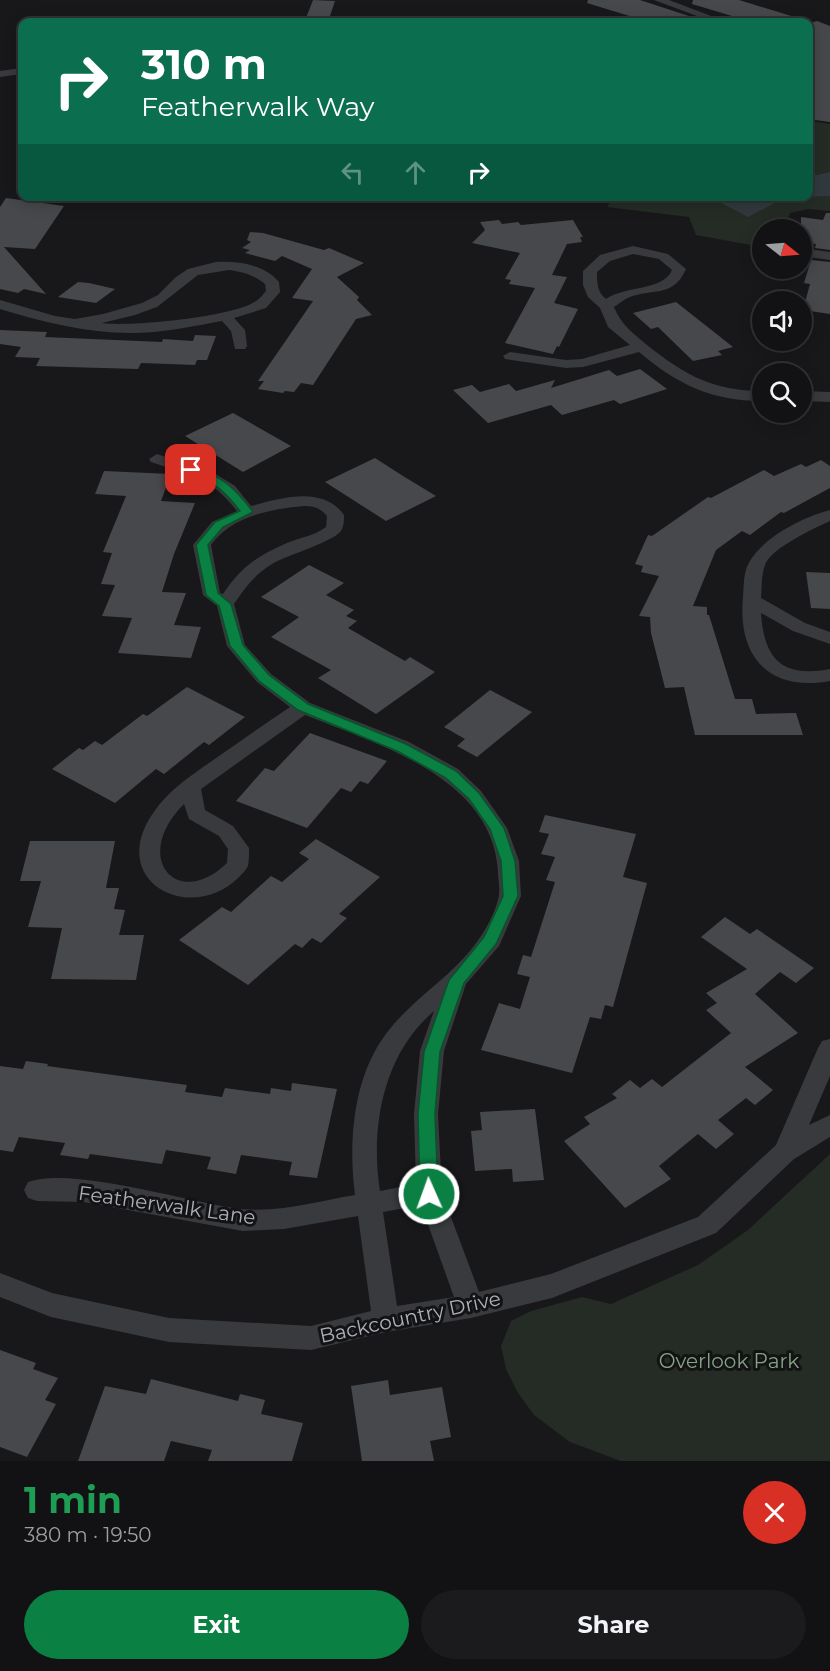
<!DOCTYPE html>
<html lang="en">
<head>
<meta charset="utf-8">
<style>
  :root { --surface:#121214; --page:#1b1b1d; --text:#f1f3f6; --muted:#9c9ea0; --line:#313234; --accent:#0b8043 }
  body { margin:0; font-family:Montserrat,sans-serif; background:var(--page); color:var(--text); height:100vh; display:flex; flex-direction:column; font-size:22px; white-space:nowrap }
  * { box-sizing:border-box; margin:0 }
  p { font-size:20px; color:var(--muted) }
  .icon { flex:none; width:33px; height:33px; fill:none; stroke:currentColor; stroke-width:2; stroke-linecap:round; stroke-linejoin:round }
  .map { position:relative; height:1461px; overflow:hidden }
  .drawer { display:flex; flex-direction:column; background:var(--surface); flex:1 }
  .drawer>* { flex:none }
  .guide { position:absolute; left:18px; top:18px; width:795px; height:183px; border-radius:12px; box-shadow:0 3px 15px #0003,0 0 0 2px var(--line); background:#0b6e4f; color:#fff; overflow:hidden }
  .needle { width:39px; rotate:107deg }
  .fabs { position:absolute; left:752px; top:219px; display:grid; gap:12px }
  .fabs a { display:grid; place-items:center; width:60px; height:60px; border-radius:50%; background:var(--surface); box-shadow:0 3px 15px #0003,0 0 0 2px var(--line); font-size:30px }
  .pin { position:absolute; display:grid; place-items:center; width:51px; height:51px; color:#fff; margin:-26px; border-radius:12px; box-shadow:0 3px 9px #0006 }
  .me { position:absolute; width:66px; margin:-33px; rotate:358deg; stroke-linejoin:round; filter:drop-shadow(0 0 4px #0008) }
  .turn { display:flex; align-items:center; gap:21px; height:126px; padding:0 24px; font-size:27px }
  .turn .icon { width:78px; height:78px; stroke-width:2.5 }
  .turn b { display:block; font-size:42px; line-height:51px }
  .lanes { display:flex; align-items:center; height:57px; padding:0 24px; background:#0003; justify-content:center; gap:30px; direction:ltr }
  .lanes .off { opacity:.35 }
  .round { display:grid; place-items:center; flex:none; width:63px; height:63px; border-radius:32px; background:var(--page) }
  .head { display:flex; align-items:center; justify-content:space-between; height:102px; padding:0 24px }
  h1 { font-size:36px; font-weight:700; line-height:45px; color:#1e9e55 }
  .primary-button { display:flex; gap:12px; margin-top:auto; padding:12px 24px }
  .primary-button a { flex:1; height:69px; border-radius:36px; background:var(--accent); color:#fff; font-size:24px; font-weight:700; line-height:69px; text-align:center }
  .primary-button a+a { background:var(--page); color:var(--text) }
  .map>svg:first-child { display:block }
  .green { fill:#242c25 }
  .water { fill:#31393f }
  .building { fill:#47484c }
  .lines { fill:none; stroke-linecap:round; stroke-linejoin:round }
  .street { fill:#393a3e; fill-rule:evenodd }
  .route { fill:#0b8043; stroke:#07532c; stroke-width:1.5 }
  .labels { text-anchor:middle; dominant-baseline:central; stroke-width:6; stroke-linejoin:round; paint-order:stroke }
  .near-street-label { font-size:20px; fill:#abafb8; stroke:#131315 }
  .near-park-label { font-size:20px; fill:#84a285; stroke:#131315 }
</style>
</head>
<body>
<div class="map">
<svg width="830" height="1461" viewBox="0 0 830 1461">
  <rect width="100%" height="100%" fill="#18181a"/>
  <g class="green">
    <path d="M809 121 830 124V211L808 209 790 213 784 229 762 230V247L696 235 689 217 607 207 614 197 808 196Z"/>
    <path d="M830 1154V1461H621L570 1442 534 1415 518 1393 506 1369 501 1346 511 1321 531 1311 582 1297 611 1304 698 1265 748 1230Z"/>
  </g>
  <path class="water" d="M830 172V196L786 197 748 217 710 197 808 196 809 174 817 175Z"/>
  <g class="building">
    <path d="M313 0 335 1 329 19 306 18Z"/>
    <path d="M588 0H640L698 19V22H649L587 3Z"/>
    <path d="M693 0H739L798 18V22H752L692 4Z"/>
    <path d="M817 21 830 26V122L808 119V24Z"/>
    <path d="M6 198 64 206 35 249 4 247 46 294 24 289 18 293 0 289V207Z"/>
    <path d="M826 213H830V250L815 248 816 244 801 242V217L823 220Z"/>
    <path d="M499 220 502 224 518 222 521 225 573 220 583 237H580L582 242 567 244 552 275 567 277 554 303 578 309 559 347 557 346 553 354 505 343 535 288 509 284 511 280 505 279 520 253 472 243 485 230 480 222Z"/>
    <path d="M250 232 263 233 324 250 329 248 364 263 337 277 359 297 357 300 372 315 356 319 313 385 301 383 294 392 285 391 283 393 258 389 264 381H258L313 301 292 298 312 269 282 256 275 261 245 253 250 250 242 248 251 242 247 240Z"/>
    <path d="M811 260 830 262V314L803 310 810 284 804 283Z"/>
    <path d="M78 282 89 283 115 289 96 303 58 297Z"/>
    <path d="M676 302 733 347 718 351 722 355 693 361 658 327 651 329 633 313Z"/>
    <path d="M0 330 47 332 45 337 162 342 163 339 193 341 195 335 216 336 207 360H197L195 365 141 363 138 369 68 367 36 366 40 358 15 357 21 347 0 344Z"/>
    <path d="M640 369 667 389 620 404 614 400 562 415 551 405 488 423 453 390 472 385 480 392 509 384 516 391 555 380 551 388 609 370 617 376Z"/>
    <path d="M233 413 291 446 243 472 185 436Z"/>
    <path d="M375 458 403 476 436 496 386 521 325 482Z"/>
    <path d="M821 460 830 466V488L784 513 781 512 750 535 742 531 716 550 693 606 707 607V615H709L735 699H752L756 714 796 713 803 735H695L684 687 665 688 651 633 650 617 639 616 659 576 641 572 643 566 635 564 648 535 652 536 708 497 711 498 764 470 774 476 801 464 806 467Z"/>
    <path d="M104 471 171 474 161 501 195 503 174 554 162 592 186 593 174 625 201 627 191 658 118 653 132 618 102 616 115 585 101 584 112 553 103 552 126 496 95 494Z"/>
    <path d="M309 565 344 583 326 595 354 610 346 616 357 621 348 628 405 661 410 657 435 672 376 714 318 678 331 670 271 637 299 617 261 597Z"/>
    <path d="M806 572 830 573V609L811 608Z"/>
    <path d="M187 687 245 717 209 745 204 742 164 774 156 769 115 803 52 769 79 748 83 750 95 741 102 745 143 714 147 716Z"/>
    <path d="M490 690 532 712 477 757 457 746 465 739 444 727Z"/>
    <path d="M310 733 387 761 368 784 360 781 351 792 341 788 307 828 236 801 265 768 274 771Z"/>
    <path d="M545 815 636 834 623 877 647 883 613 1007 605 1005 601 1019 590 1017 572 1073 481 1050 499 1003 520 1009 530 977 517 974 523 955 531 957 555 882 546 880 555 857 541 854 549 834 539 832Z"/>
    <path d="M316 839 380 877 339 914 347 918 321 943 312 938 302 948 295 944 248 985 179 940 222 907 231 912 271 876 282 882 309 859 299 853Z"/>
    <path d="M30 841H115L106 888H119L114 909 125 910 119 935H144L136 980 51 979 62 928 28 927 41 881H20Z"/>
    <path d="M725 917 750 934 757 929 814 968 796 983 780 972 755 994 798 1033 745 1067 773 1090 755 1105 746 1098 718 1120 734 1134 716 1149 698 1134 659 1166 671 1179 625 1208 564 1141 590 1124 584 1117 617 1098 612 1094 630 1080 640 1088 652 1079 662 1087 731 1033 706 1010 717 1003 706 993 747 969 701 937Z"/>
    <path d="M26 1061 48 1064 47 1066 187 1085 185 1092 222 1097 225 1088 270 1094 271 1088 291 1091 292 1083 337 1089 317 1178 289 1175 292 1162 241 1155 236 1174 207 1169 211 1157 166 1150 162 1164 90 1154 88 1159 60 1155 65 1143 19 1137 13 1152 0 1150V1066L23 1069Z"/>
    <path d="M535 1109 544 1180 513 1182 512 1169 475 1171 471 1131 482 1130 480 1112Z"/>
    <path d="M0 1350 36 1363 33 1369 58 1378 45 1400 56 1404 27 1457 0 1447Z"/>
    <path d="M151 1379 238 1401 240 1394 265 1400 261 1414 303 1423 292 1461H208L212 1450 171 1441 164 1461H78L105 1386 146 1394Z"/>
    <path d="M388 1380 390 1395 442 1387 451 1437 430 1441 434 1461H362L351 1386Z"/>
  </g>
  <g class="lines">
    <g class="street">
      <path d="M654 0H669L727 22H713Z"/>
      <path d="M22 68V74L0 77V71Z"/>
      <path d="M633 246 668 254 686 269C673 298 654 288 630 297 624 299 619 304 614 307 621 325 633 333 647 345 685 375 713 391 762 391V401C711 401 677 384 639 352L583 367 566 368 505 359 503 356 510 352 566 360 582 359 630 345 608 327 600 308 588 297 583 285V271L600 255ZM633 254 659 259 672 270C663 291 627 285 606 299 597 292 597 283 597 272L610 261Z"/>
      <path d="M801 248 830 252V260L801 256Z"/>
      <path d="M216 262C238 261 264 264 279 282L280 292 266 308 234 318 245 330 247 346 245 349H235L231 331 222 321C199 325 176 330 154 332 101 337 50 324 0 309V300L55 316 75 319 103 314 142 303 158 295 176 277 188 269ZM229 270C243 272 254 275 265 284L266 291C263 294 260 299 256 301 234 317 130 327 102 323L135 315 157 307 198 275Z"/>
      <path d="M801 391 830 392V402L801 401Z"/>
      <path d="M157 454 214 473 235 486 251 506C281 498 323 485 344 515 344 519 344 525 342 529 338 541 286 555 272 564 255 574 245 588 234 604L245 645 271 674 310 703 409 742 458 769 481 791 507 828 519 861 521 896 499 946 466 984 444 1051 438 1114 442 1193 479 1292 551 1274 698 1217 776 1145 818 1048 822 1041 830 1039V1076L809 1125 830 1115V1137L794 1159 716 1233 552 1298 471 1318 386 1332 311 1350 169 1342 51 1317 0 1297V1273L52 1293 169 1318 311 1326 371 1311 358 1216 284 1229 243 1231 84 1202 37 1201 28 1198 24 1190 28 1182C74 1166 189 1203 241 1209 278 1213 319 1201 355 1195 349 1150 352 1094 374 1053 400 1003 452 981 481 936 488 926 498 906 499 894 500 887 498 879 498 872 493 777 377 744 305 715L201 789 205 810 233 826 249 848C249 854 249 861 248 866 246 870 242 874 239 877 190 927 99 879 159 805 175 785 198 771 219 756 242 740 266 723 290 707L257 682 227 646 217 606 203 595 193 545 212 522 237 511C211 477 189 475 151 462L149 459ZM304 506C314 506 320 508 327 516L326 527C314 536 301 537 287 543 257 556 241 567 223 594L220 593 211 545C231 516 271 509 304 506ZM184 804 189 819 219 836 228 849 227 863C178 911 130 858 184 804ZM434 1011 420 1051 414 1114 416 1184 380 1191C370 1128 383 1054 434 1011ZM421 1205 454 1297 397 1306 383 1212Z"/>
      <path d="M830 510V521C813 529 771 548 765 565 761 575 762 588 761 598L805 623 830 632V644L793 631 761 613C764 660 783 678 830 669V681C769 692 737 657 743 597 744 586 743 571 750 561 764 537 803 517 830 510Z"/>
    </g>
  </g>
  <path class="route" d="M191 467C220 474 236 489 253 512L223 527 208 545 218 593 231 604 243 645 269 675 308 704 406 744 456 771 479 793 504 828 515 861 518 896 496 944 464 983 440 1052 435 1114 438 1194 436 1199 429 1201 423 1199 420 1194 418 1114 424 1052 449 980 484 937 503 896 501 861 490 829 469 799 446 778 397 751 298 710 259 681 230 646 219 606 206 595 196 545 215 522 240 511C224 490 213 481 187 473V468Z"/>
  <g class="labels">
    <g class="near-street-label">
      <text transform="translate(167 1205) rotate(8)">Featherwalk Lane</text>
      <text transform="translate(410 1317) rotate(-12)">Backcountry Drive</text>
    </g>
    <g class="near-park-label">
      <text x="729" y="1361">Overlook Park</text>
    </g>
  </g>
</svg>
<div class="fabs">
<a><svg class="needle" viewBox="-14 -14 28 28"><path d="M0-13l5 13h-10z" fill="#e53935"/><path d="M0 13l5-13h-10z" fill="#9c9ea0"/></svg></a>
<a><svg class="icon" aria-label="sound" viewBox="0 0 24 24"><path d="M4 9h4l5-4v14l-5-4H4zM17 9q2 3 0 6"/></svg></a>
<a><svg class="icon" aria-label="search" viewBox="0 0 24 24"><circle cx="10" cy="10" r="6"/><path d="M15 15l6 6"/></svg></a>
</div>
<div class="pin" style="left:191px;top:470px;background:#d93025"><svg class="icon" aria-label="arrive" viewBox="0 0 24 24"><path d="M6 21V4h12l-3 4 3 4H6"/></svg></div>
<svg class="me" style="left:429px;top:1194px" viewBox="-20 -20 40 40"><circle r="17" fill="#0b8043" stroke="#fff" stroke-width="3"/><path d="M0-11L8 9 0 5-8 9z" fill="#fff"/></svg>
<div class="guide">
<div class="turn"><svg class="icon" aria-label="right" viewBox="0 0 24 24"><path d="M7 20v-9h11M14 6l5 5-5 5"/></svg><div><b>310 m</b>Featherwalk Way</div></div>
<div class="lanes"><svg class="icon off" aria-label="left" viewBox="0 0 24 24"><path d="M17 20v-9H6M10 6l-5 5 5 5"/></svg><svg class="icon off" aria-label="ahead" viewBox="0 0 24 24"><path d="M12 20V5M6 11l6-6 6 6"/></svg><svg class="icon" aria-label="right" viewBox="0 0 24 24"><path d="M7 20v-9h11M14 6l5 5-5 5"/></svg></div>
</div>
</div>
<section class="drawer">
<div class="head"><div><h1>1 min</h1><p>380 m · 19:50</p></div><a class="round" style="background:#d93025;color:#fff"><svg class="icon" aria-label="close" viewBox="0 0 24 24"><path d="M6 6l12 12M18 6L6 18"/></svg></a></div>
<div class="primary-button"><a>Exit</a><a>Share</a></div>
</section>
</body>
</html>
